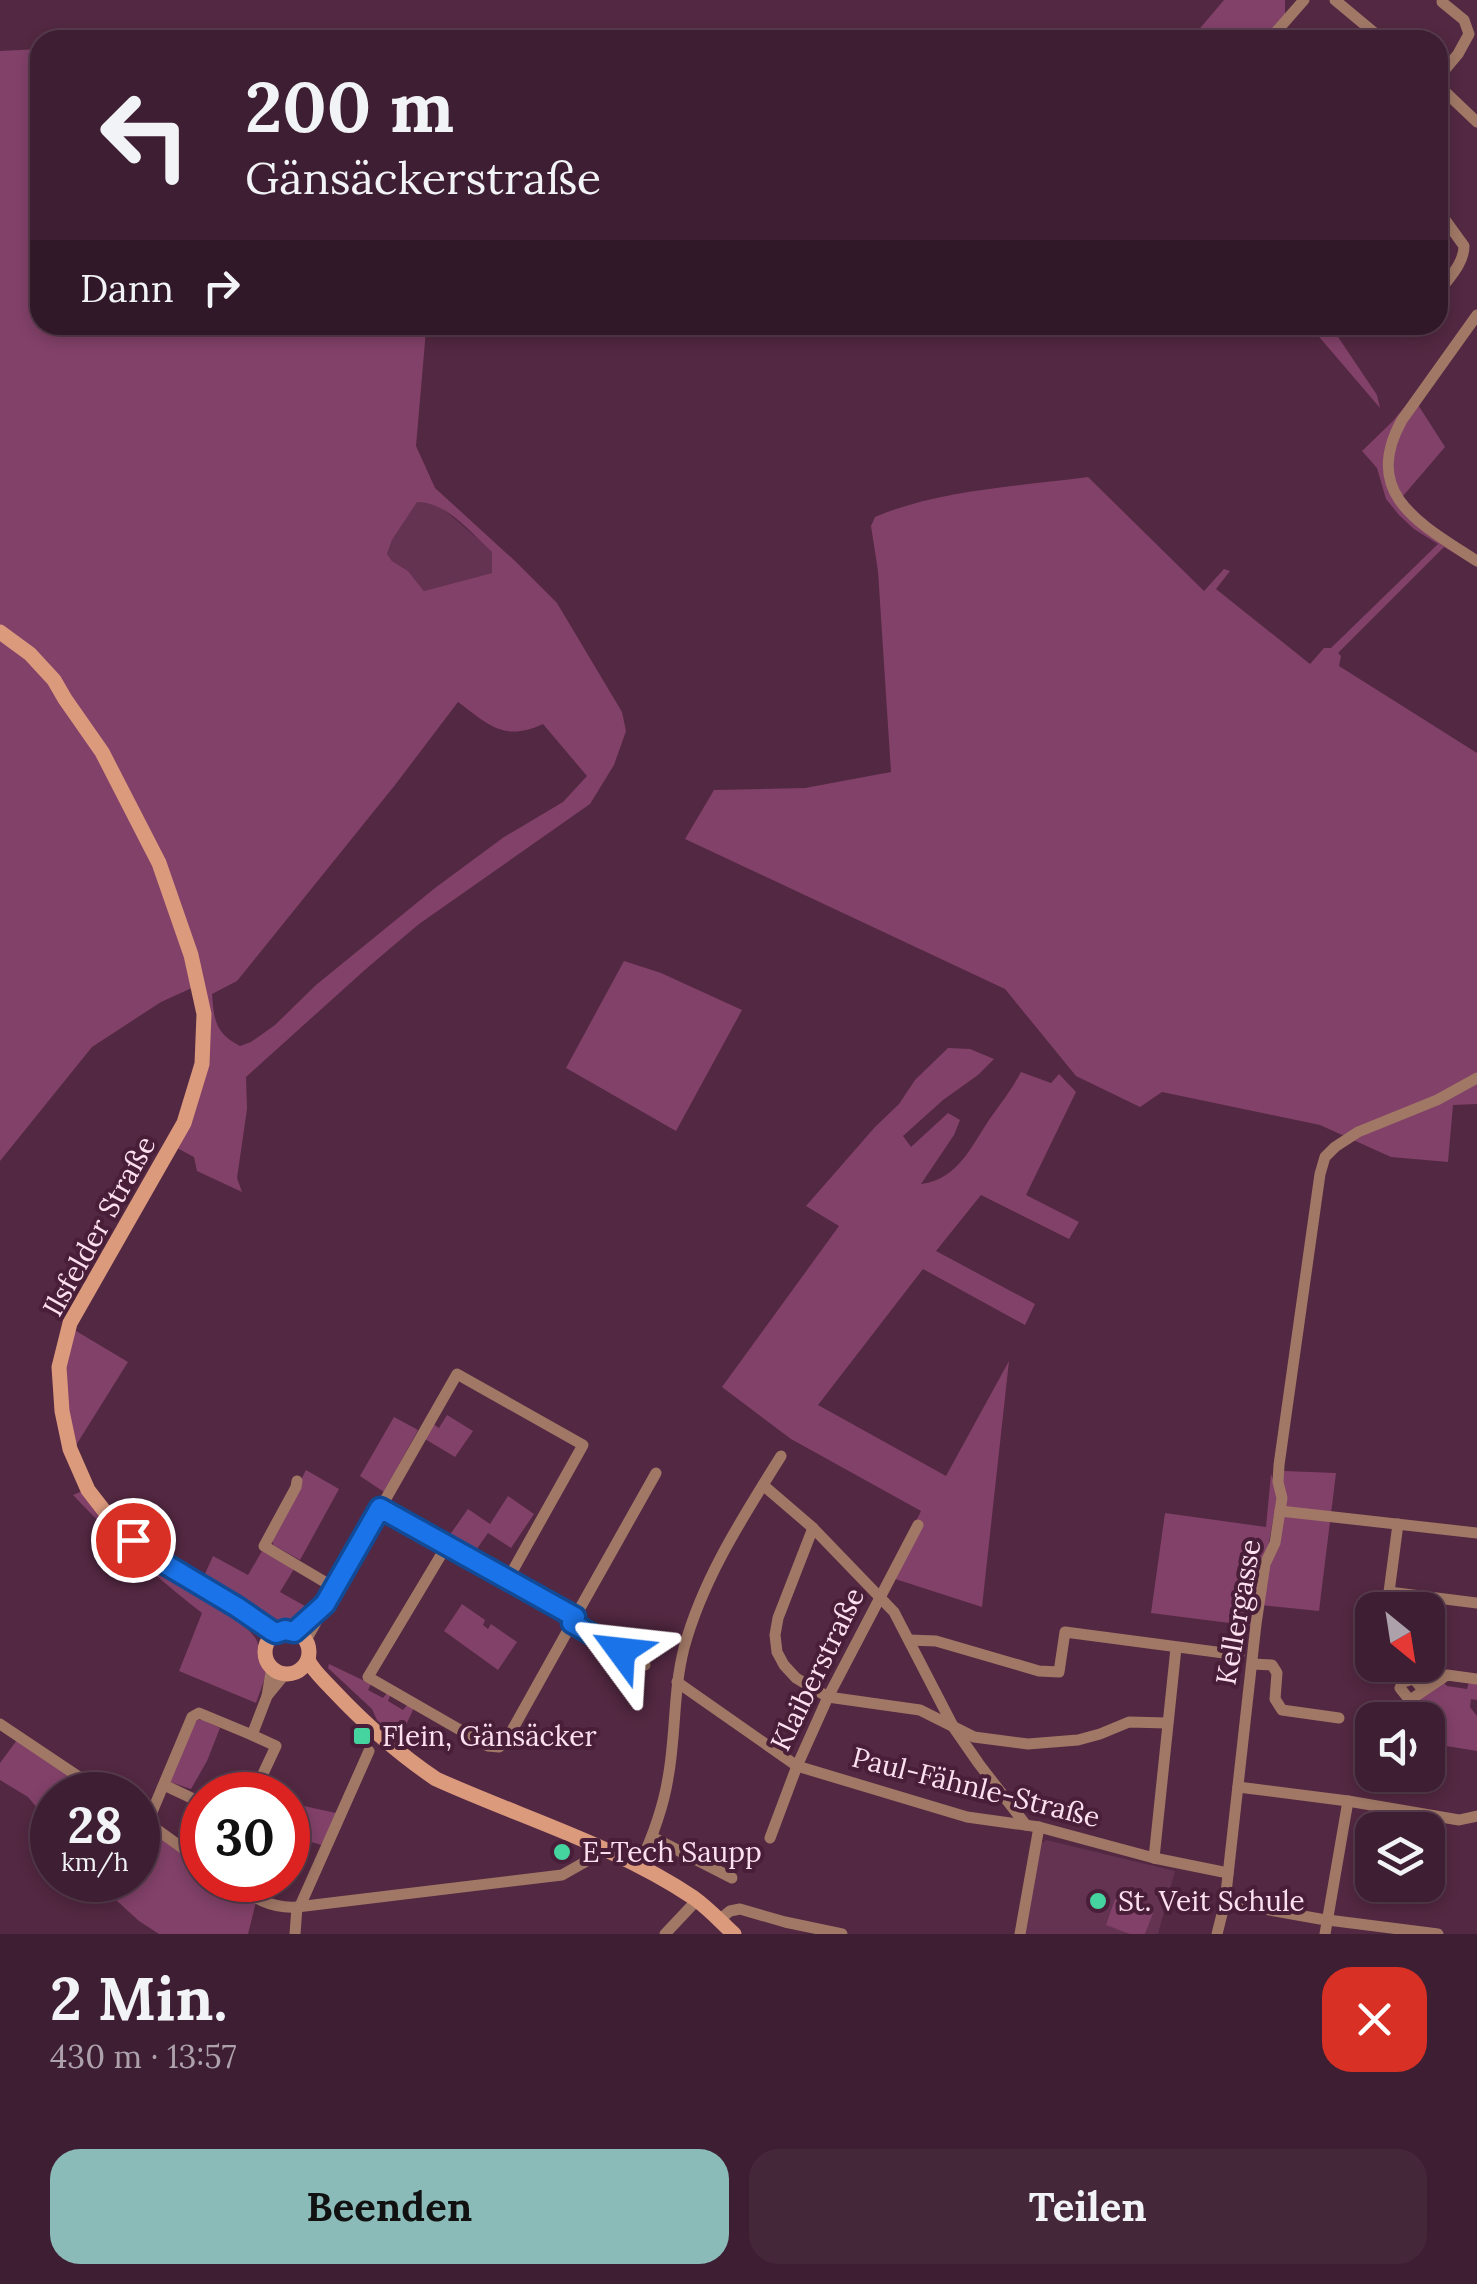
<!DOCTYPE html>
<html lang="de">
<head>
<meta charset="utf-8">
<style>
  :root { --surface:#3e1e32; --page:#45273a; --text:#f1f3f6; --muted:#ada2ac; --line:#573c4d; --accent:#8bbbb9 }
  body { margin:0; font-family:Lora,serif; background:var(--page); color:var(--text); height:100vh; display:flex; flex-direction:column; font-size:38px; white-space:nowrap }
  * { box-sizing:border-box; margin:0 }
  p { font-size:32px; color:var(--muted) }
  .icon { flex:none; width:55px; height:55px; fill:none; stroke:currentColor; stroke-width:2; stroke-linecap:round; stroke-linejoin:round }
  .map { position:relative; height:1934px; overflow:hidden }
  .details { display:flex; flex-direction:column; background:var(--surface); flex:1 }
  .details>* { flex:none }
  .guide { position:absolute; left:30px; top:30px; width:1418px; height:305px; border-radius:30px; box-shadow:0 5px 15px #0003,0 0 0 2px var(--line); background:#3e1e32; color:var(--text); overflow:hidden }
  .needle { width:65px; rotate:150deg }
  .fabs { position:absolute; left:1355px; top:1592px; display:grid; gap:20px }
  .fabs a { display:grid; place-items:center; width:90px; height:90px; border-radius:20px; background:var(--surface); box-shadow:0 5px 15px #0003,0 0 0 2px var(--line); font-size:50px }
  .speed { position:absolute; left:30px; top:1772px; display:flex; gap:20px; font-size:50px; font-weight:700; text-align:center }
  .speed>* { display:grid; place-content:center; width:130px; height:130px; border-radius:50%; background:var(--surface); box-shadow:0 5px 15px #0003,0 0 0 2px var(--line); line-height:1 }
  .speed small { font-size:25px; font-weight:400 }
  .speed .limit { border:15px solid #d22; background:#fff; color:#111 }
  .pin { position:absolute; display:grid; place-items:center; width:85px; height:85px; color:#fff; margin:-42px; border:5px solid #fff; border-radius:50%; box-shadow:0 2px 10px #0007 }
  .me { position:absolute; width:110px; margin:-55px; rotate:300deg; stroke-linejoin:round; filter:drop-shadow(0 0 8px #0008) }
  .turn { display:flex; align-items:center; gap:35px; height:210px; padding:0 50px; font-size:45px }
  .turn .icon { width:130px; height:130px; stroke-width:2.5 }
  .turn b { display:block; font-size:70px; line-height:85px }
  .then { display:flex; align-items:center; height:95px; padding:0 50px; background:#0003; gap:20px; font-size:38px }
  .round { display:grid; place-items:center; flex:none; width:105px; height:105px; border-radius:30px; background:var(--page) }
  .headline { display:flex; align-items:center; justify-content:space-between; height:170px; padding:0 50px }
  h1 { font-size:60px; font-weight:700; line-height:75px }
  .action { display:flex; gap:20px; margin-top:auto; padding:20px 50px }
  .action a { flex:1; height:115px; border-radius:30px; background:var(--accent); color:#111; font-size:40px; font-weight:700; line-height:115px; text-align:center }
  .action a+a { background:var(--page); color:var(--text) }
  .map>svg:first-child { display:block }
  .built { fill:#633351 }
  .green { fill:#824169; fill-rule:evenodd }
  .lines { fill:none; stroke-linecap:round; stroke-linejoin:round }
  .street { stroke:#a17866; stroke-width:11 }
  .secondary { stroke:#dc9a7d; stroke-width:15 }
  .route-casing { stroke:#114b97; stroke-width:25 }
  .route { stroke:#1a73e8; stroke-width:18 }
  .poi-dot { fill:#45d49f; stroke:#481e38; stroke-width:4 }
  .labels { text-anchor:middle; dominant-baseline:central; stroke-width:8; stroke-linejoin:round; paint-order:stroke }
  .street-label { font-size:28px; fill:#fde0f0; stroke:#481e38 }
  .poi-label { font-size:28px; fill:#fde0f0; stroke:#481e38; text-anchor:start }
</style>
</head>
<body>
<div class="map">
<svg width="1477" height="1934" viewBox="0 0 1477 1934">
  <rect width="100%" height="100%" fill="#532842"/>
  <g class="built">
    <path d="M416 502H429L442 508 492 551 493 573 424 591 408 571 392 561 387 554 392 540Z"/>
    <path d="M1046 1840 1175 1871 1158 1934H1023L1042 1843Z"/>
  </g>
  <g class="green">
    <path d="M1224 0H1285V15L1272 40H1190Z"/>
    <path d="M40 49V325H428L426 330 416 446 435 488 515 561 557 603 622 712 626 731 614 765 590 804 419 924 367 968 246 1077 247 1109 237 1178 242 1192 197 1171 194 1157 175 1147C190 1090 210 1047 194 987L161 1002 92 1047 0 1161V51ZM417 502C447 502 470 532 492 552V573L424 591 408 571 392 561 387 554 392 540ZM458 702C489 725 504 742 543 724L587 776 563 802 504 837 435 888 316 985 275 1025 251 1042 240 1046C215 1033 214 1020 212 994L237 981 395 785Z"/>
    <path d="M1309 325H1330L1377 395 1380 408Z"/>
    <path d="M1413 397 1445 447 1403 496C1423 522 1451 538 1477 557V567L1444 547 1338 653 1341 656 1339 666 1477 753V1104L1453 1105 1448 1162 1391 1157 1320 1125 1162 1092 1140 1107 1076 1076 1005 989 685 839 714 790 805 788 891 772 878 571 871 526 875 517C937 490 1020 486 1088 477L1204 591 1224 569 1230 571 1216 589 1310 664 1324 648H1331L1438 544 1414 529 1399 515 1386 499 1377 468 1362 451 1392 422Z"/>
    <path d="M624 961 661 973 742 1010 676 1131 566 1068Z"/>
    <path d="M948 1048 970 1049 994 1059 978 1075 943 1100 903 1136 911 1147 948 1113 960 1120 954 1135 921 1184C961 1179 973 1141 994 1113 1004 1099 1013 1087 1021 1072L1051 1083 1059 1074 1076 1092 1026 1195 1079 1222 1069 1239 981 1195 936 1251 1035 1304 1025 1325 923 1269 818 1405 946 1476 1009 1361 982 1607 889 1577 921 1511 791 1439 722 1387 839 1226 806 1206 875 1127 899 1104 915 1080Z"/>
    <path d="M71 1328 128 1362 73 1450 61 1367Z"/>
    <path d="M447 1415 473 1431 455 1457 425 1439 433 1424 439 1428Z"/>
    <path d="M394 1417 418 1430 384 1492 360 1476Z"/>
    <path d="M306 1470 339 1489 300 1560 273 1545 272 1538Z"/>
    <path d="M1284 1471 1336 1473 1319 1611 1261 1605Z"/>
    <path d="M1271 1474 1278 1494 1253 1626 1151 1613 1165 1513 1266 1527Z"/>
    <path d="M85 1490 114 1526 212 1597 210 1601C223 1610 248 1626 256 1639 260 1646 259 1656 261 1664L265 1666 266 1675 256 1703 179 1671 202 1613C155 1577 114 1538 73 1495Z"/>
    <path d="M508 1496 534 1514 511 1548 488 1533 474 1553 449 1536 468 1509 490 1524Z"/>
    <path d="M262 1551 294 1569 280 1592 312 1610C307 1616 302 1623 293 1625 268 1631 228 1596 206 1582L204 1576 213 1556 248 1575Z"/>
    <path d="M462 1604 485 1620 483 1625 488 1629 491 1624 517 1642 498 1670 444 1631Z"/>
    <path d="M329 1664 371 1684 368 1690 383 1698 387 1693 391 1694 388 1701 403 1710 408 1704 414 1708 399 1739 377 1720 372 1709 328 1668Z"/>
    <path d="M1443 1682 1447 1686 1467 1689 1469 1682 1477 1683V1700L1471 1699 1470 1707 1477 1716V1751L1428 1743V1720H1398L1399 1714Z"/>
    <path d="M198 1720H203L220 1728 207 1761 191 1789 170 1782 194 1723Z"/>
    <path d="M20 1736 80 1777 66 1795H52V1813L47 1820 28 1797 0 1780V1763Z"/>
    <path d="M290 1803 336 1813 322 1845 288 1836V1809Z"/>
    <path d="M147 1823 202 1861V1880H231L257 1898 248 1934H159L139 1921 117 1901 110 1886 113 1880H138V1839Z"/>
    <path d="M1115 1899 1153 1913 1145 1934H1130L1106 1925Z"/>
  </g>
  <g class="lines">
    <g class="street">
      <path d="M1335 0 1383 40"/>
      <path d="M1269 40 1304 0"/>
      <path d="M1438 78 1458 54 1469 34 1464 20 1442 2"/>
      <path d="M1438 85 1477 122"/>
      <path d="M1438 210 1464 246C1464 264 1448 279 1438 293"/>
      <path d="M1477 315 1402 420C1360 495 1422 525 1477 561"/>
      <path d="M297 1481 296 1487 264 1546 335 1588"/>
      <path d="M763 1485 813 1528 894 1612 954 1728 979 1764 1026 1825"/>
      <path d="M380 1509 457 1374 583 1445 508 1579"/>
      <path d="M1280 1511 1477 1533"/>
      <path d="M1398 1524 1389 1592 1477 1603"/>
      <path d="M813 1528 778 1618 775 1635 777 1652 784 1665 796 1678 828 1697 920 1710 974 1737 1028 1744 1078 1740 1100 1734 1129 1722 1167 1723"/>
      <path d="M447 1545 368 1677 488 1746 499 1747 506 1741 572 1623"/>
      <path d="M575 1617 572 1623 645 1665"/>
      <path d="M295 1631 312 1617"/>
      <path d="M306 1640 380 1509 575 1617 656 1473"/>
      <path d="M909 1640 936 1641 1039 1671 1059 1672 1065 1632 1239 1655"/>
      <path d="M1253 1664 1272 1665 1277 1673 1275 1699 1282 1710 1339 1718"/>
      <path d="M677 1682 797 1766 967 1817 1039 1827 1154 1858 1228 1873"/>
      <path d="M1423 1690 1414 1679 1403 1682 1400 1688 1408 1698H1413L1447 1675 1477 1679"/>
      <path d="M267 1696 285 1674"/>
      <path d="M0 1724 106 1795"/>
      <path d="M252 1735 276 1746 253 1795"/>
      <path d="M164 1785 202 1803"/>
      <path d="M1238 1787 1348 1801 1459 1820 1477 1816"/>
      <path d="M152 1812 192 1717 199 1713 252 1735 267 1696 272 1667"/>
      <path d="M138 1816 202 1862"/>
      <path d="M652 1837 732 1878"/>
      <path d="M770 1838 797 1766 828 1697 918 1525"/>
      <path d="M1154 1858 1176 1648"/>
      <path d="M639 1866C652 1838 663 1809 668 1778 676 1735 673 1691 684 1648 703 1578 743 1517 781 1456"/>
      <path d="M228 1880C250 1895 268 1909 297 1907L562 1875 585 1862 598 1846"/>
      <path d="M1225 1902 1320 1919 1438 1934"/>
      <path d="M300 1906 369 1751"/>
      <path d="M719 1920 730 1911 740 1909 785 1922 842 1934"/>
      <path d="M295 1934 297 1907"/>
      <path d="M665 1934 697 1900"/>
      <path d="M1020 1934 1039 1827"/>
      <path d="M1217 1934 1225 1902 1256 1624 1265 1564 1275 1543 1282 1498 1278 1482 1279 1465 1320 1174 1325 1157 1335 1147 1358 1132 1437 1100 1477 1078"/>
      <path d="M1325 1934 1348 1801"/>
    </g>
    <g class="secondary">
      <path d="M0 632 30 654 54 680 65 699 102 752 159 863 191 955 204 1014 202 1064 184 1123 70 1323 59 1367 62 1411 70 1449 88 1490 116 1526 150 1555 237 1607 276 1633"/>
      <circle cx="287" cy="1652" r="22"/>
      <path d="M308 1660C314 1672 324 1680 333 1690 364 1723 399 1754 436 1779 522 1818 615 1845 694 1898 708 1908 721 1922 734 1934"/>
    </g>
  </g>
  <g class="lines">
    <g class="route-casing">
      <path id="route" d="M133 1540 150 1555 237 1607 272 1631 276 1633 285 1630 294 1632 325 1604 380 1508 575 1617 572 1623 621 1651"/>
    </g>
    <use href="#route" class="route"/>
  </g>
  <g class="poi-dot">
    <rect x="352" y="1726" width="20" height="20" rx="5"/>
    <circle cx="562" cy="1852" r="10"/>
    <circle cx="1098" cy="1901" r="10"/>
  </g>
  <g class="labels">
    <g class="street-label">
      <text transform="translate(99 1226) rotate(-61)">Ilsfelder Straße</text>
      <text transform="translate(1238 1612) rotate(-80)">Kellergasse</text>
      <text transform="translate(817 1669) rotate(-64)">Klaiberstraße</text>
      <text transform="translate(976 1787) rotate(14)">Paul-Fähnle-Straße</text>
    </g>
    <g class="poi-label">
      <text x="382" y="1736">Flein, Gänsäcker</text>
      <text x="582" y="1852">E-Tech Saupp</text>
      <text x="1118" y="1901">St. Veit Schule</text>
    </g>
  </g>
</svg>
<div class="fabs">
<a><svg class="needle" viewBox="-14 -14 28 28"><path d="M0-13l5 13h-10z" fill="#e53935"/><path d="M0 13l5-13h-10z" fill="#ada2ac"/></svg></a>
<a><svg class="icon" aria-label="sound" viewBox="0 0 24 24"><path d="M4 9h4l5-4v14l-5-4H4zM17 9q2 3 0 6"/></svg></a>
<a><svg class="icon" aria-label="layers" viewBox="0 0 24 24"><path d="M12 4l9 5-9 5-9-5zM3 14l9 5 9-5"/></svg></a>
</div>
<div class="speed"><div>28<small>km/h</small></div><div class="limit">30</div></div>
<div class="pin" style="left:133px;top:1540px;background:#d93025"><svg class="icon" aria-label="arrive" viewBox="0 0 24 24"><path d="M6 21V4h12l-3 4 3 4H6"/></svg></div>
<svg class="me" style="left:621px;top:1651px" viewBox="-20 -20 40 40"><path d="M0-17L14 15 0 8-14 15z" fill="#1a73e8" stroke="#fff" stroke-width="4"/></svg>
<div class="guide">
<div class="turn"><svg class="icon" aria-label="left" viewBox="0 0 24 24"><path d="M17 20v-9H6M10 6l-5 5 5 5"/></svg><div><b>200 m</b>Gänsäckerstraße</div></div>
<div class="then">Dann<svg class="icon" aria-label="right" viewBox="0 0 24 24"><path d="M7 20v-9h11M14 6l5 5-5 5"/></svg></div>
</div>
</div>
<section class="details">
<div class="headline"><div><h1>2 Min.</h1><p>430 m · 13:57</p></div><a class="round" style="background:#d93025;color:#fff"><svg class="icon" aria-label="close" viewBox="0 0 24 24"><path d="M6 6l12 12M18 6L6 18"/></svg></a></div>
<div class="action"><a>Beenden</a><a>Teilen</a></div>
</section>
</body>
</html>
